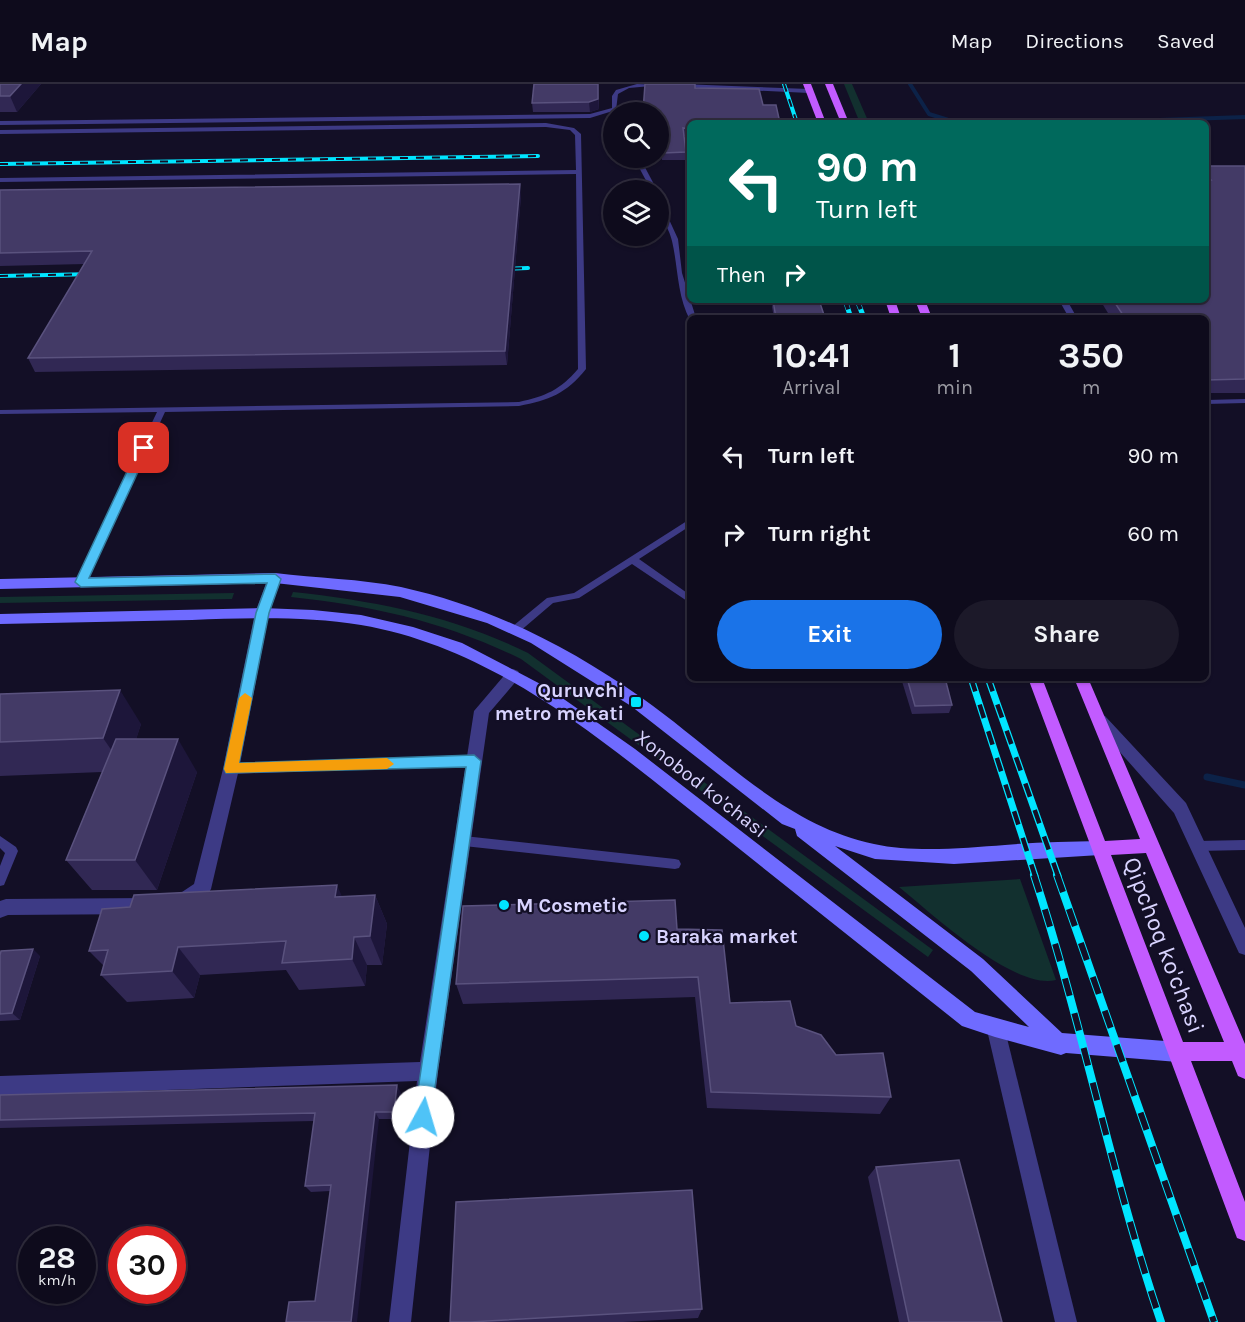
<!DOCTYPE html>
<html lang="en">
<head>
<meta charset="utf-8">
<style>
  :root { --surface:#0e0b1c; --page:#1c1929; --text:#f1f3f6; --muted:#9b9ba3; --line:#2e2b3b; --accent:#1a73e8 }
  body { margin:0; font-family:Karla,sans-serif; background:var(--page); color:var(--text); height:100vh; display:flex; flex-direction:column; font-size:22px; white-space:nowrap }
  * { box-sizing:border-box; margin:0 }
  p { font-size:20px; color:var(--muted) }
  .icon { flex:none; width:33px; height:33px; fill:none; stroke:currentColor; stroke-width:2; stroke-linecap:round; stroke-linejoin:round }
  .map { position:relative; flex:1; overflow:hidden }
  .details { position:absolute; left:687px; top:231px; width:522px; height:366px; display:flex; flex-direction:column; background:var(--surface); border-radius:9px; box-shadow:0 2px 4px #0004,0 0 0 2px var(--line) }
  .details>* { flex:none }
  .banner { position:absolute; left:687px; top:36px; width:522px; height:183px; border-radius:9px; box-shadow:0 2px 4px #0004,0 0 0 2px var(--line); background:#00695c; color:#fff; overflow:hidden }
  .buttons { position:absolute; left:603px; top:18px; display:grid; gap:12px }
  .buttons a { display:grid; place-items:center; width:66px; height:66px; border-radius:50%; background:var(--surface); box-shadow:0 2px 4px #0004,0 0 0 2px var(--line); font-size:30px }
  .speed { position:absolute; left:18px; top:1142px; display:flex; gap:12px; font-size:30px; font-weight:700; text-align:center }
  .speed>* { display:grid; place-content:center; width:78px; height:78px; border-radius:50%; background:var(--surface); box-shadow:0 2px 4px #0004,0 0 0 2px var(--line); line-height:1 }
  .speed small { font-size:15px; font-weight:400 }
  .speed .limit { border:9px solid #d22; background:#fff; color:#111 }
  .pin { position:absolute; display:grid; place-items:center; width:51px; height:51px; color:#fff; margin:-26px; border-radius:12px; box-shadow:0 3px 9px #0006 }
  .me { position:absolute; width:66px; margin:-33px; rotate:6deg; stroke-linejoin:round; filter:drop-shadow(0 0 4px #0008) }
  .turn { display:flex; align-items:center; gap:21px; height:126px; padding:0 30px; font-size:27px }
  .turn .icon { width:78px; height:78px; stroke-width:2.5 }
  .turn b { display:block; font-size:42px; line-height:51px }
  .then { display:flex; align-items:center; height:57px; padding:0 30px; background:#0003; gap:12px; font-size:22px }
  .eta { display:flex; justify-content:space-evenly; align-items:center; height:102px; text-align:center }
  .eta b { font-size:36px; font-weight:700; line-height:42px }
  .primary-button { display:flex; gap:12px; margin-top:auto; padding:12px 30px }
  .primary-button a { flex:1; height:69px; border-radius:36px; background:var(--accent); color:#fff; font-size:24px; font-weight:700; line-height:69px; text-align:center }
  .primary-button a+a { background:var(--page); color:var(--text) }
  ul { padding:0; list-style:none }
  li { display:flex; align-items:center; gap:18px; height:78px; padding:0 30px }
  li div { flex:1 }
  li b { display:block; font-size:22px }
  li em { font-style:normal }
  header { display:flex; align-items:center; gap:36px; box-sizing:border-box; height:84px; padding:0 30px; background:var(--surface); border-bottom:2px solid var(--line) }
  header strong { font-size:28px }
  nav { display:flex; gap:33px; margin-inline-start:auto; font-size:21px }
  .map>svg:first-child { display:block }
  .green { fill:#12302f }
  .lines { fill:none; stroke-linecap:round; stroke-linejoin:round }
  .stream-far1 { stroke:#0c2248; stroke-width:4 }
  .stream { stroke:#0c2248; stroke-width:7 }
  .lane { fill:#3d3a85; fill-rule:evenodd }
  .street { fill:#3d3a85; fill-rule:evenodd }
  .secondary { fill:#6f6bff; fill-rule:evenodd }
  .primary { fill:#c25bff; fill-rule:evenodd }
  .rail-far3-casing { stroke:#00e5ff; stroke-width:4 }
  .rail-far2-casing { stroke:#00e5ff; stroke-width:5 }
  .rail-far1-casing { stroke:#00e5ff; stroke-width:7 }
  .rail-casing { stroke:#00e5ff; stroke-width:8 }
  .rail-far3 { stroke:#130f26; stroke-width:2; stroke-dasharray:8; stroke-linecap:butt }
  .rail-far2 { stroke:#130f26; stroke-width:4; stroke-dasharray:10; stroke-linecap:butt }
  .rail-far1 { stroke:#130f26; stroke-width:4.5; stroke-dasharray:14; stroke-linecap:butt }
  .rail { stroke:#130f26; stroke-width:6; stroke-dasharray:18; stroke-linecap:butt }
  .wall { fill:#312854 }
  .shaded-wall { fill:#1d163a }
  .building { fill:#433a66; stroke:#5a527e; stroke-width:1.5 }
  .route { fill:#4fc3f7; stroke:#337fa1; stroke-width:1.5 }
  .slow { fill:#f59e0b }
  .poi-dot { fill:#00e5ff; stroke:#130f26; stroke-width:2 }
  .labels { text-anchor:middle; dominant-baseline:central; stroke-width:4.5; stroke-linejoin:round; paint-order:stroke }
  .poi-label { font-size:20px; font-weight:bold; fill:#d9d4ff; stroke:#130f26; text-anchor:start }
  .street-label { font-size:20px; fill:#d9d4ff; stroke:#130f26 }
  .near-street-label { font-size:24px; fill:#d9d4ff; stroke:#130f26 }
</style>
</head>
<body>
<header>
<strong>Map</strong>
<nav><a>Map</a><a>Directions</a><a>Saved</a></nav>
</header>
<div class="map">
<svg width="1245" height="1238" viewBox="0 0 1245 1238">
  <rect width="100%" height="100%" fill="#130f26"/>
  <g class="green">
    <path d="M844 0H852L869 39H860Z"/>
    <path d="M293 508C376 517 453 532 528 569L933 866 928 873 521 575C445 538 375 522 291 513Z"/>
    <path d="M234 509 232 515 0 519V513Z"/>
    <path d="M1020 795 1056 896C1015 907 931 829 899 803Z"/>
  </g>
  <g class="lines">
    <g class="stream-far1">
      <path d="M910 0 929 30 958 39"/>
      <path d="M1073 39 1245 33"/>
    </g>
    <path class="stream" d="M1207 693 1245 701"/>
    <g class="lane">
      <path d="M637 0 662 1 629 4 618 10 616 26 590 34 0 41V37L590 30 612 24V12L616 6Z"/>
      <path d="M681 0 809 5 812 7 809 9 679 3Z"/>
      <path d="M546 39 574 44 581 50 586 285C566 310 549 316 519 322L165 328 86 498 81 501 78 500 76 498 157 328 0 330V326L519 318C546 312 560 306 578 285L576 90 0 98V94L576 86 575 51 570 46 546 43 0 50V46Z"/>
      <path d="M634 74H640L657 106H651Z"/>
      <path d="M658 116 661 118 678 155 682 189 696 234H690V236C677 212 678 182 672 157 669 142 658 133 658 116Z"/>
      <path d="M1059 216H1067L1077 234H1069Z"/>
      <path d="M1245 315V319L1206 320V316Z"/>
      <path d="M690 435V442L639 475 690 511V519L632 480 579 514 553 519 519 548H513L511 545 513 542 547 514 574 509Z"/>
      <path d="M474 673 478 674 479 677 478 680 474 681 231 690 227 688 225 685 227 682 231 680Z"/>
      <path d="M0 752 16 763 18 767 4 801 0 802V782L5 769 0 764Z"/>
      <path d="M464 752 675 775 679 776 681 780 679 784 675 785 464 762 460 761 458 757 460 753Z"/>
      <path d="M1245 756V766L1198 767 1194 766 1192 762 1194 758 1198 757Z"/>
    </g>
    <g class="street">
      <path d="M275 489 282 494 269 529 239 685 211 805 208 810 182 826 176 824 173 818 176 812 194 800 223 685 255 529 268 494Z"/>
      <path d="M513 585 518 587 520 591 518 595 489 629 438 987 411 1238H389L417 997 0 1012V992L420 978 474 627 508 587Z"/>
      <path d="M1100 630 1105 632 1186 719 1245 844V871L1239 869 1174 729 1095 640 1092 636 1095 632Z"/>
      <path d="M149 814 155 816 158 822 155 828 149 830 8 831 0 834V817L6 815Z"/>
      <path d="M996 937 1003 939 1005 946 1077 1238H1055L987 946 989 939Z"/>
    </g>
    <path class="secondary" d="M275 489C316 494 361 495 401 503 491 523 567 562 642 614 716 666 783 741 874 760 914 769 965 764 1005 761 1036 758 1068 758 1100 757L1106 759 1108 764 1106 769 1100 771 954 780 875 775 835 762 983 875 1062 949 1178 958 1185 961 1188 968 1185 975 1178 978 1066 969 1061 971 995 953 962 942C882 878 802 815 722 751 613 666 502 565 361 541 306 532 248 534 192 536 128 537 64 539 0 540V530L262 524 313 526 361 531 413 543 462 559 548 604 635 665 975 928 1029 943 971 887 797 752 795 745 782 740 631 622 531 559 487 539 400 513 275 499 0 505V495Z"/>
    <g class="primary">
      <path d="M803 0H811L826 39H818Z"/>
      <path d="M825 0H833L849 39H841Z"/>
      <path d="M885 216H895L901 234H891Z"/>
      <path d="M915 216H925L932 234H922Z"/>
      <path d="M1028 594H1042L1105 757 1140 755 1074 594H1088L1245 960V995L1238 992 1232 977H1191L1245 1118V1157L1237 1154 1234 1146ZM1146 769 1224 958H1183L1111 771Z"/>
    </g>
    <g class="rail-far3-casing">
      <g id="rail-far3">
        <path d="M784 0 797 39"/>
        <path d="M0 80 538 72"/>
        <path d="M498 185 528 184"/>
        <path d="M0 192 96 190"/>
      </g>
    </g>
    <g class="rail-far2-casing">
      <g id="rail-far2">
        <path d="M845 216 851 234"/>
        <path d="M857 216 864 234"/>
      </g>
    </g>
    <g class="rail-far1-casing">
      <g id="rail-far1">
        <path d="M971 594 1035 792"/>
        <path d="M988 594 1058 792"/>
      </g>
    </g>
    <g class="rail-casing">
      <g id="rail">
        <path d="M1034 791C1082 938 1111 1091 1161 1238"/>
        <path d="M1057 791 1214 1238"/>
      </g>
    </g>
    <use href="#rail-far3" class="rail-far3"/>
    <use href="#rail-far2" class="rail-far2"/>
    <use href="#rail-far1" class="rail-far1"/>
    <use href="#rail" class="rail"/>
  </g>
  <g class="wall">
    <path d="M0 0H41L17 28H0Z"/>
    <path d="M598 0 599 25 590 28H533L532 19Z"/>
    <path d="M658 28 690 39V52H684L686 68V76H662L661 65H658Z"/>
    <path d="M1206 82H1245V309H1206V234H1111L1100 216H1206Z"/>
    <path d="M0 106 521 112 507 281 35 288 28 274 85 180 0 182Z"/>
    <path d="M773 216H819L825 234H774L772 223Z"/>
    <path d="M901 594H945L952 621 949 629 912 630Z"/>
    <path d="M0 610 141 640 136 655 197 688 157 806H92L66 776 102 688 0 692Z"/>
    <path d="M375 811 387 840 382 881H367L365 902 299 906 286 886 200 891 194 914 127 918 101 891 104 882 89 867 342 813Z"/>
    <path d="M677 845 730 919 796 942 836 971 891 1013 880 1030 707 1024 695 913 463 920 456 900Z"/>
    <path d="M0 871 40 872 20 936 0 937Z"/>
    <path d="M401 1009 398 1035H379L315 1217 330 1107 311 1108 305 1102 314 1037 0 1044V1012Z"/>
    <path d="M876 1083 1002 1238H899L868 1093Z"/>
    <path d="M702 1225 698 1234 623 1238H450Z"/>
  </g>
  <g class="shaded-wall">
    <path d="M21 0H41L17 28 10 12Z"/>
    <path d="M598 15 599 25 590 28 589 18Z"/>
    <path d="M520 100 521 112 507 281 505 267Z"/>
    <path d="M120 606 141 640 126 687 103 654Z"/>
    <path d="M178 655 197 688 157 806 135 776Z"/>
    <path d="M337 801 350 831 335 813Z"/>
    <path d="M375 811 387 840 382 881 370 852Z"/>
    <path d="M354 853 367 881 365 902 352 875Z"/>
    <path d="M178 863 200 891 194 914 172 887Z"/>
    <path d="M33 865 40 872 20 936 12 929Z"/>
    <path d="M397 1001 401 1009 398 1035 394 1028Z"/>
    <path d="M375 1028 379 1035 357 1238H351Z"/>
  </g>
  <g class="building">
    <path d="M0 0H21L10 12H0Z"/>
    <path d="M534 0H598V15L589 18 532 19Z"/>
    <path d="M645 0H695V4L759 5 763 21H776L780 39H690V45L683 44 686 68 663 69 661 57H658V28H643Z"/>
    <path d="M1206 82H1245V295L1206 296V234H1125L1113 216H1206V96H1211L1206 90Z"/>
    <path d="M520 100 505 267 28 274 92 167 0 169V106Z"/>
    <path d="M773 216H819L825 234H776Z"/>
    <path d="M907 594H945L952 621 915 622Z"/>
    <path d="M120 606 103 654 0 658V610Z"/>
    <path d="M116 655H178L135 776H66Z"/>
    <path d="M337 801 335 813 375 811 370 852 354 853 352 875 282 879 286 857 178 863 172 887 101 891 108 866 89 867 102 825 130 823 134 811Z"/>
    <path d="M675 816 677 845 722 846 730 919 790 917 796 942 821 951 836 971 883 969 891 1013 711 1008 698 893 456 900 463 822Z"/>
    <path d="M33 865 12 929 0 930V871L1 867Z"/>
    <path d="M397 1001 394 1028H375L351 1238H286L289 1218 315 1217 331 1101 305 1102 315 1029 0 1036V1011Z"/>
    <path d="M959 1076 1002 1238H909L876 1083Z"/>
    <path d="M692 1106 702 1225 470 1238H450L456 1118Z"/>
  </g>
  <path class="route" d="M144 361 149 364 89 494 275 490 281 495 269 529 239 679 474 671 481 677 430 1039 423 1042 417 1039 414 1033 466 683 226 689 224 685 256 529 267 499 81 503 75 498 138 364Z"/>
  <path class="slow" d="M245 609 252 614 239 679 387 674 394 680 387 685 226 689 224 685 239 614Z"/>
  <g class="poi-dot">
    <rect x="630" y="612" width="12" height="12" rx="3"/>
    <circle cx="504" cy="821" r="6"/>
    <circle cx="644" cy="852" r="6"/>
  </g>
  <g class="labels">
    <g class="poi-label">
      <text x="624" y="606" text-anchor="end">Quruvchi<tspan x="624" dy="23">metro mekati</tspan></text>
      <text x="516" y="821">M Cosmetic</text>
      <text x="656" y="852">Baraka market</text>
    </g>
    <g class="street-label">
      <text transform="translate(701 700) rotate(38)">Xonobod ko'chasi</text>
    </g>
    <g class="near-street-label">
      <text transform="translate(1164 861) rotate(69)">Qipchoq ko'chasi</text>
    </g>
  </g>
</svg>
<div class="buttons">
<a><svg class="icon" aria-label="search" viewBox="0 0 24 24"><circle cx="10" cy="10" r="6"/><path d="M15 15l6 6"/></svg></a>
<a><svg class="icon" aria-label="layers" viewBox="0 0 24 24"><path d="M12 4l9 5-9 5-9-5zM3 14l9 5 9-5"/></svg></a>
</div>
<div class="speed"><div>28<small>km/h</small></div><div class="limit">30</div></div>
<div class="pin" style="left:144px;top:364px;background:#d93025"><svg class="icon" aria-label="arrive" viewBox="0 0 24 24"><path d="M6 21V4h12l-3 4 3 4H6"/></svg></div>
<svg class="me" style="left:423px;top:1033px" viewBox="-20 -20 40 40"><circle r="19" fill="#fff"/><path d="M0-13L10 11 0 6-10 11z" fill="#4fc3f7"/></svg>
<div class="banner">
<div class="turn"><svg class="icon" aria-label="left" viewBox="0 0 24 24"><path d="M17 20v-9H6M10 6l-5 5 5 5"/></svg><div><b>90 m</b>Turn left</div></div>
<div class="then">Then<svg class="icon" aria-label="right" viewBox="0 0 24 24"><path d="M7 20v-9h11M14 6l5 5-5 5"/></svg></div>
</div>
<section class="details">
<div class="eta">
<div><b>10:41</b><p>Arrival</p></div>
<div><b>1</b><p>min</p></div>
<div><b>350</b><p>m</p></div>
</div>
<ul>
<li><svg class="icon" aria-label="left" viewBox="0 0 24 24"><path d="M17 20v-9H6M10 6l-5 5 5 5"/></svg><div><b>Turn left</b></div><em>90 m</em></li>
<li><svg class="icon" aria-label="right" viewBox="0 0 24 24"><path d="M7 20v-9h11M14 6l5 5-5 5"/></svg><div><b>Turn right</b></div><em>60 m</em></li>
</ul>
<div class="primary-button"><a>Exit</a><a>Share</a></div>
</section>
</div>
</body>
</html>
